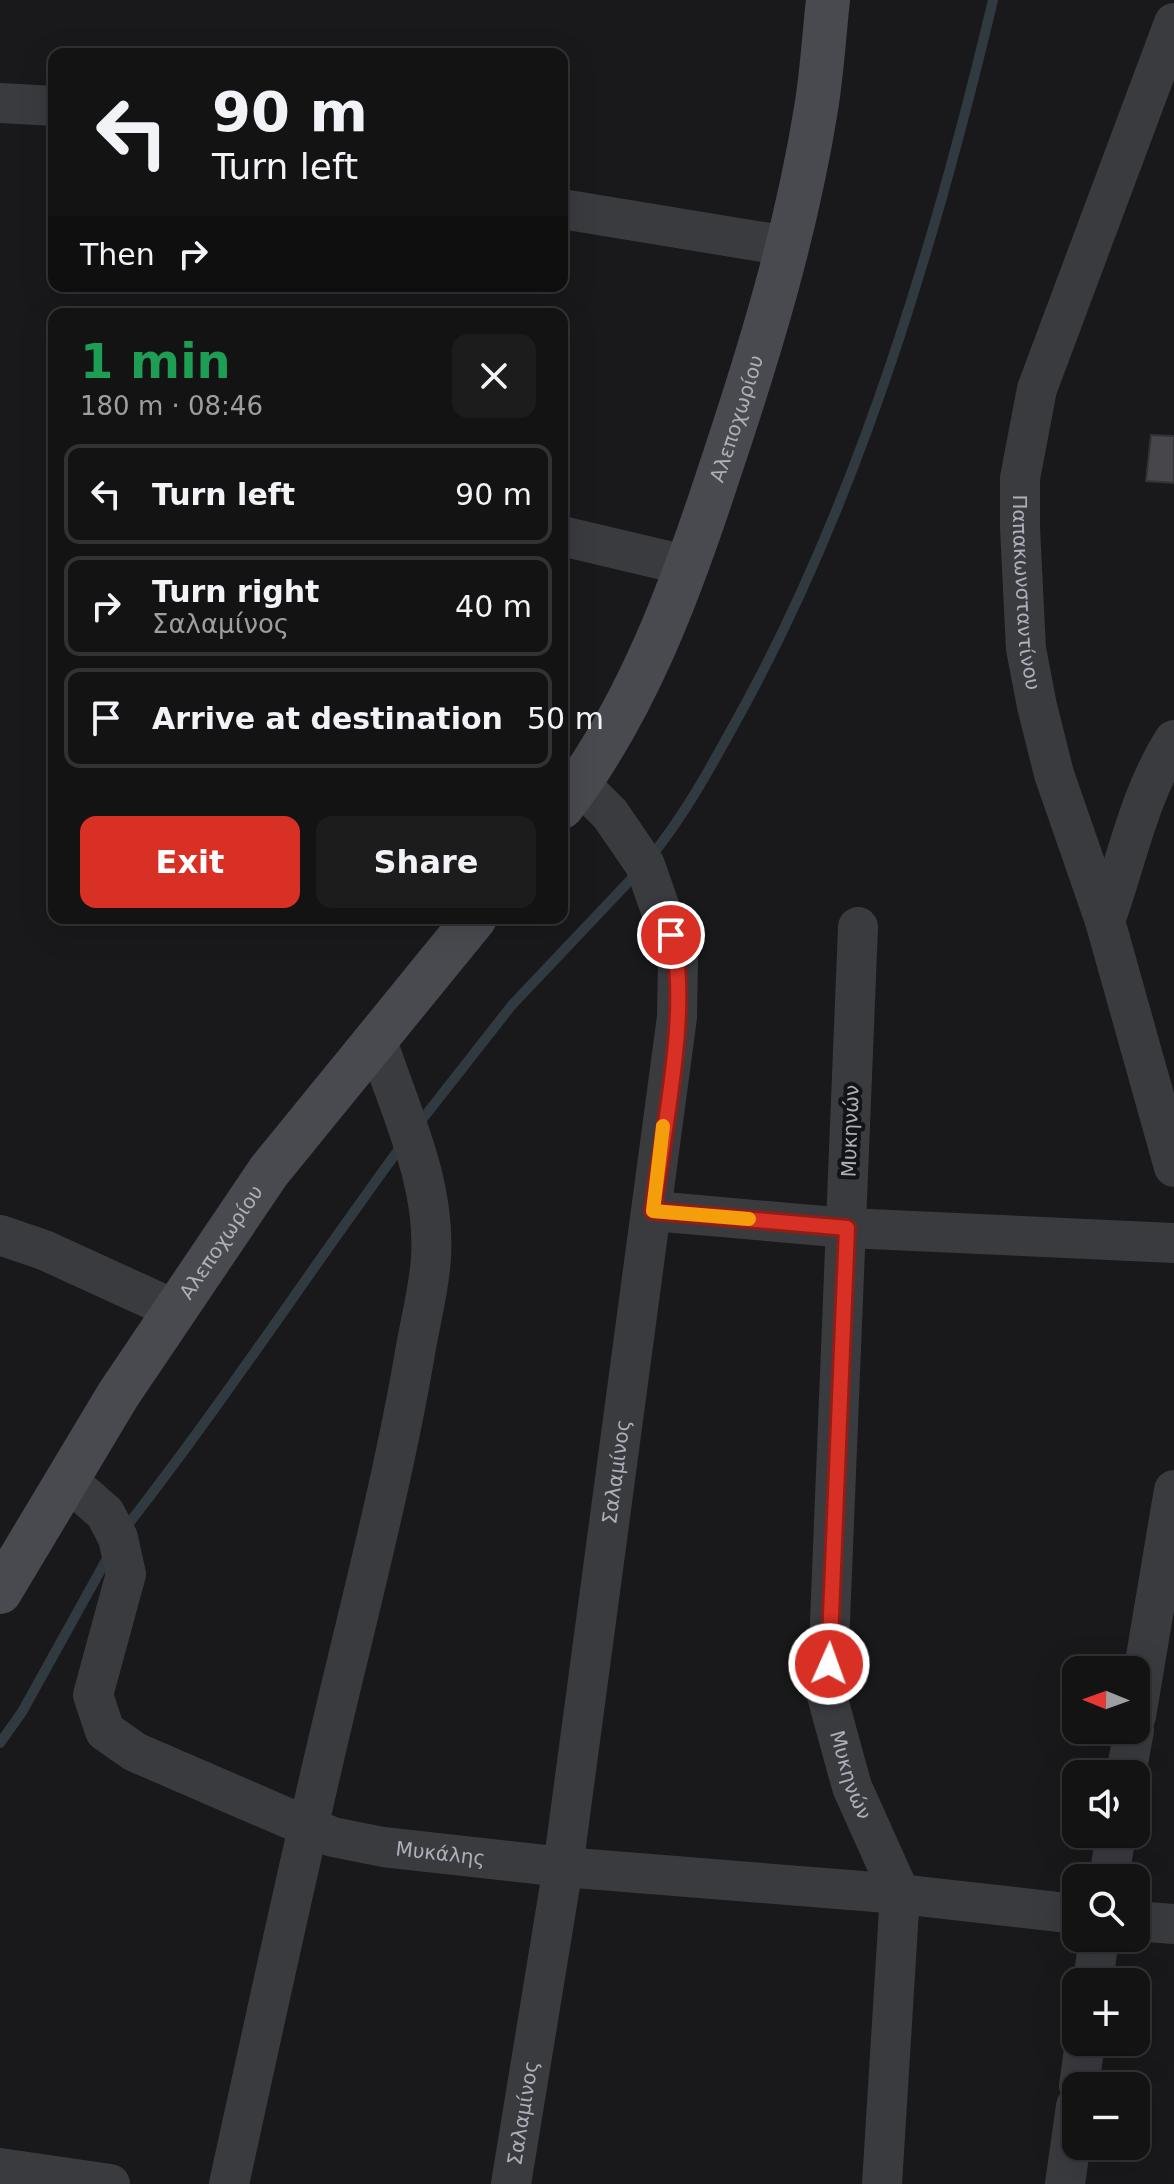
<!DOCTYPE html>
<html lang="en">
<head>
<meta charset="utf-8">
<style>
  :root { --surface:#131314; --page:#1c1c1d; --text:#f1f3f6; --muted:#9d9ea0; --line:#323234; --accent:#d93025 }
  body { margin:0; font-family:"DejaVu Sans",sans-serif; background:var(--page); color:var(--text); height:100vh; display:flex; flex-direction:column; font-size:30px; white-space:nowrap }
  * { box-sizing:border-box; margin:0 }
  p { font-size:26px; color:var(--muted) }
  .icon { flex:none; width:44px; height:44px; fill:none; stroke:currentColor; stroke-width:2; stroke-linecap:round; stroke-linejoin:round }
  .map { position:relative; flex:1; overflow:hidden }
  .side { position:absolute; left:48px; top:308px; width:520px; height:616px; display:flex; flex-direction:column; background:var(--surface); border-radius:16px; box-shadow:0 8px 32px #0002,0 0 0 2px var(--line) }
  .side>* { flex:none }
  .banner { position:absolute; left:48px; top:48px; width:520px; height:244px; border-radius:16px; box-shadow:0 8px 32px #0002,0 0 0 2px var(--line); background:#131314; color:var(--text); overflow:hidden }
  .needle { width:52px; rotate:271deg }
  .tools { position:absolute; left:1062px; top:1656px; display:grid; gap:16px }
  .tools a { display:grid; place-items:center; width:88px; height:88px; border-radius:16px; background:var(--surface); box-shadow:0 8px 32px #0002,0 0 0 2px var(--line); font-size:40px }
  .pin { position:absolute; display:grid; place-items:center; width:68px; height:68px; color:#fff; margin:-34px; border:4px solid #fff; border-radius:50%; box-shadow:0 2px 8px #0007 }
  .me { position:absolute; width:88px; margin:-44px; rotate:2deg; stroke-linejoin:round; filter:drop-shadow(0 0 6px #0008) }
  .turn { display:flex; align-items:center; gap:28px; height:168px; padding:0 32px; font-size:36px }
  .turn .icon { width:104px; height:104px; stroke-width:2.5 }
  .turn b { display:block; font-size:56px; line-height:68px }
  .then { display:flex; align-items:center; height:76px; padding:0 32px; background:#0003; gap:16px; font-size:30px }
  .round { display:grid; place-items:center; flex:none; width:84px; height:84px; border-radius:16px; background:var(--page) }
  .summary { display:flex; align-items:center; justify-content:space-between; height:136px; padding:0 32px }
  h1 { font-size:48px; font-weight:700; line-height:60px; color:#1e9e55 }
  .button { display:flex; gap:16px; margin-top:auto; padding:16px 32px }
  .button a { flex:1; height:92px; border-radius:16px; background:var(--accent); color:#fff; font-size:32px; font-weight:700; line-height:92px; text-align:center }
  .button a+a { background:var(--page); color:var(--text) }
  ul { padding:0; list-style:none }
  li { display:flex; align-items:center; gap:24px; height:100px; margin:0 16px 12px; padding:0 16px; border:4px solid var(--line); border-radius:16px }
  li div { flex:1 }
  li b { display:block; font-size:30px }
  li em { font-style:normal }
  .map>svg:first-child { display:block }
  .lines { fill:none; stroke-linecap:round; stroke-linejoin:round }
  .stream { stroke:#313a40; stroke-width:10 }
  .building { fill:#46464b; stroke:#333337; stroke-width:2 }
  .minor { stroke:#3a3b3f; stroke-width:40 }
  .secondary { stroke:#484a4f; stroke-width:44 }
  .route-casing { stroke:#8d1f18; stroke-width:20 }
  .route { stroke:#d93025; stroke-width:14 }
  .slow { stroke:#f59e0b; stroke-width:14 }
  .labels { text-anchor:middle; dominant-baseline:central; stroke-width:8; stroke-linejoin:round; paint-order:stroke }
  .street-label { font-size:20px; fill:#acb0ba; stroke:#141416 }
</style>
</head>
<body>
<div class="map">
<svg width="1174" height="2184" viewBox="0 0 1174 2184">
  <rect width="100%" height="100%" fill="#19191b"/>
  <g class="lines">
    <g class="stream">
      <path d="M650 858C690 808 715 759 746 703 862 489 937 236 993 0"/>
      <path d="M417 1126 512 1005 637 873"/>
      <path d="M123 1531C221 1406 308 1273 402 1145"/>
      <path d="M0 1743 22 1712 109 1555"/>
    </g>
  </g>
  <path class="building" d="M1151 435 1174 436V483L1146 481Z"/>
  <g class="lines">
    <g class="minor">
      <path id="s1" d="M1174 23 1037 389 1020 478V528L1026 649 1037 706 1054 774 1105 921 1174 1167"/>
      <path d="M0 103 54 106"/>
      <path d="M562 209 787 246"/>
      <path d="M562 536 689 566"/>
      <path d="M1105 921C1127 860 1139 795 1174 740"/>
      <path id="s2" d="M858 927 827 1696 852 1787 900 1894 882 2184"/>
      <path d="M653 1211 847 1228 1174 1243"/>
      <path d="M0 1235 44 1250 173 1309"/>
      <path id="s3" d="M64 1484 82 1493 105 1513 118 1538 126 1574 93 1695 105 1731 135 1752 306 1826 333 1837 383 1847 563 1867 900 1894 1076 1914"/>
      <path d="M1136 1716 1174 1490"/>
      <path d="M1126 1774 1134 1730"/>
      <path d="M1109 1878 1116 1834"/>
      <path d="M1136 1921 1174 1924"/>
      <path d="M1093 1982 1099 1938"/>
      <path d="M1079 2086 1085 2042"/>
      <path d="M0 2168 110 2184"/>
      <path d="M229 2184C267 2011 304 1838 346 1666 371 1562 397 1458 415 1353 420 1322 429 1290 431 1258 436 1180 399 1110 376 1037"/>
      <path id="s4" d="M511 2184 563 1867 677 1017 678 960 645 865 610 814 580 784"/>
      <path d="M1065 2184 1076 2106"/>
    </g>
    <g class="secondary">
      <path id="s5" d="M562 807C637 709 681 589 719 473 759 354 796 233 816 109 822 73 824 36 828 0"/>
      <path id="s6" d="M0 1592 118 1395 269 1171 475 918"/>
    </g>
  </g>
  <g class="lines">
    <g class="route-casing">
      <path id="route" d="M671 935C692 1002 662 1137 653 1211L847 1228 829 1664"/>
    </g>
    <use href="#route" class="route"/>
    <path class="slow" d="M663 1126 653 1211 749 1219"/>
  </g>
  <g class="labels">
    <g class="street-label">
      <text stroke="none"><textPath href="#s5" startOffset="428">Αλεποχωρίου</textPath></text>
      <text stroke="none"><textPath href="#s1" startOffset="596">Παπακωνσταντίνου</textPath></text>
      <text transform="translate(850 1131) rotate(-88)">Μυκηνών</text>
      <text stroke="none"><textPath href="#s6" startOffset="414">Αλεποχωρίου</textPath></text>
      <text stroke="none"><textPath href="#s4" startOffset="720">Σαλαμίνος</textPath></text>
      <text stroke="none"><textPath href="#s2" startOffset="852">Μυκηνών</textPath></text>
      <text stroke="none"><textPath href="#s3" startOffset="640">Μυκάλης</textPath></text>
      <text stroke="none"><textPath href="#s4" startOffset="72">Σαλαμίνος</textPath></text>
    </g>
  </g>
</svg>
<div class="tools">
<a><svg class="needle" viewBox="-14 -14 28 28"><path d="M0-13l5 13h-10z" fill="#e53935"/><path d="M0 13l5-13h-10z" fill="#9d9ea0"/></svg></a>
<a><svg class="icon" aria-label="sound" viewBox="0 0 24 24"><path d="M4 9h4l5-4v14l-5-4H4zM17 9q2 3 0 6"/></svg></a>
<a><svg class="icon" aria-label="search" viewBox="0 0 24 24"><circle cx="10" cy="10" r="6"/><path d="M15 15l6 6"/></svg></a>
<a>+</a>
<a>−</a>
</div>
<div class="pin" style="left:671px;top:935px;background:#d93025"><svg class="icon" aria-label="arrive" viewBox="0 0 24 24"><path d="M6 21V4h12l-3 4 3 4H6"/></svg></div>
<svg class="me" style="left:829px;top:1664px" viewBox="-20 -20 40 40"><circle r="17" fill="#d93025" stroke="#fff" stroke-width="3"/><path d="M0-11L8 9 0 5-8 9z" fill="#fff"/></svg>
<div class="banner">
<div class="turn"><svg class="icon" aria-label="left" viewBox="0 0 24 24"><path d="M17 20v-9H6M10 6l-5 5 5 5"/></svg><div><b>90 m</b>Turn left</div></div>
<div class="then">Then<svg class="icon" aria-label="right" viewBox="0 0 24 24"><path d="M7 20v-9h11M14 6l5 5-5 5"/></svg></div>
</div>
<section class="side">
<div class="summary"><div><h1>1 min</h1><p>180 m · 08:46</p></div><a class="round"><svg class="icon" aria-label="close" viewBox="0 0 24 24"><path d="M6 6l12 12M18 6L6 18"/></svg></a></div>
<ul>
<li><svg class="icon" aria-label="left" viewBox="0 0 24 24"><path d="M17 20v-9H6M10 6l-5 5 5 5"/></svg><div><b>Turn left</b></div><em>90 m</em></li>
<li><svg class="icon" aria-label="right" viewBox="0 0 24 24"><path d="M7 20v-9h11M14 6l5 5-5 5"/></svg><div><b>Turn right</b><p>Σαλαμίνος</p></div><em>40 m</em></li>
<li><svg class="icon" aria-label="arrive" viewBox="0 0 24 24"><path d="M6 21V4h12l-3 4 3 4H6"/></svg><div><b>Arrive at destination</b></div><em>50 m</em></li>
</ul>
<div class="button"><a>Exit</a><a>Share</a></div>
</section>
</div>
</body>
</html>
